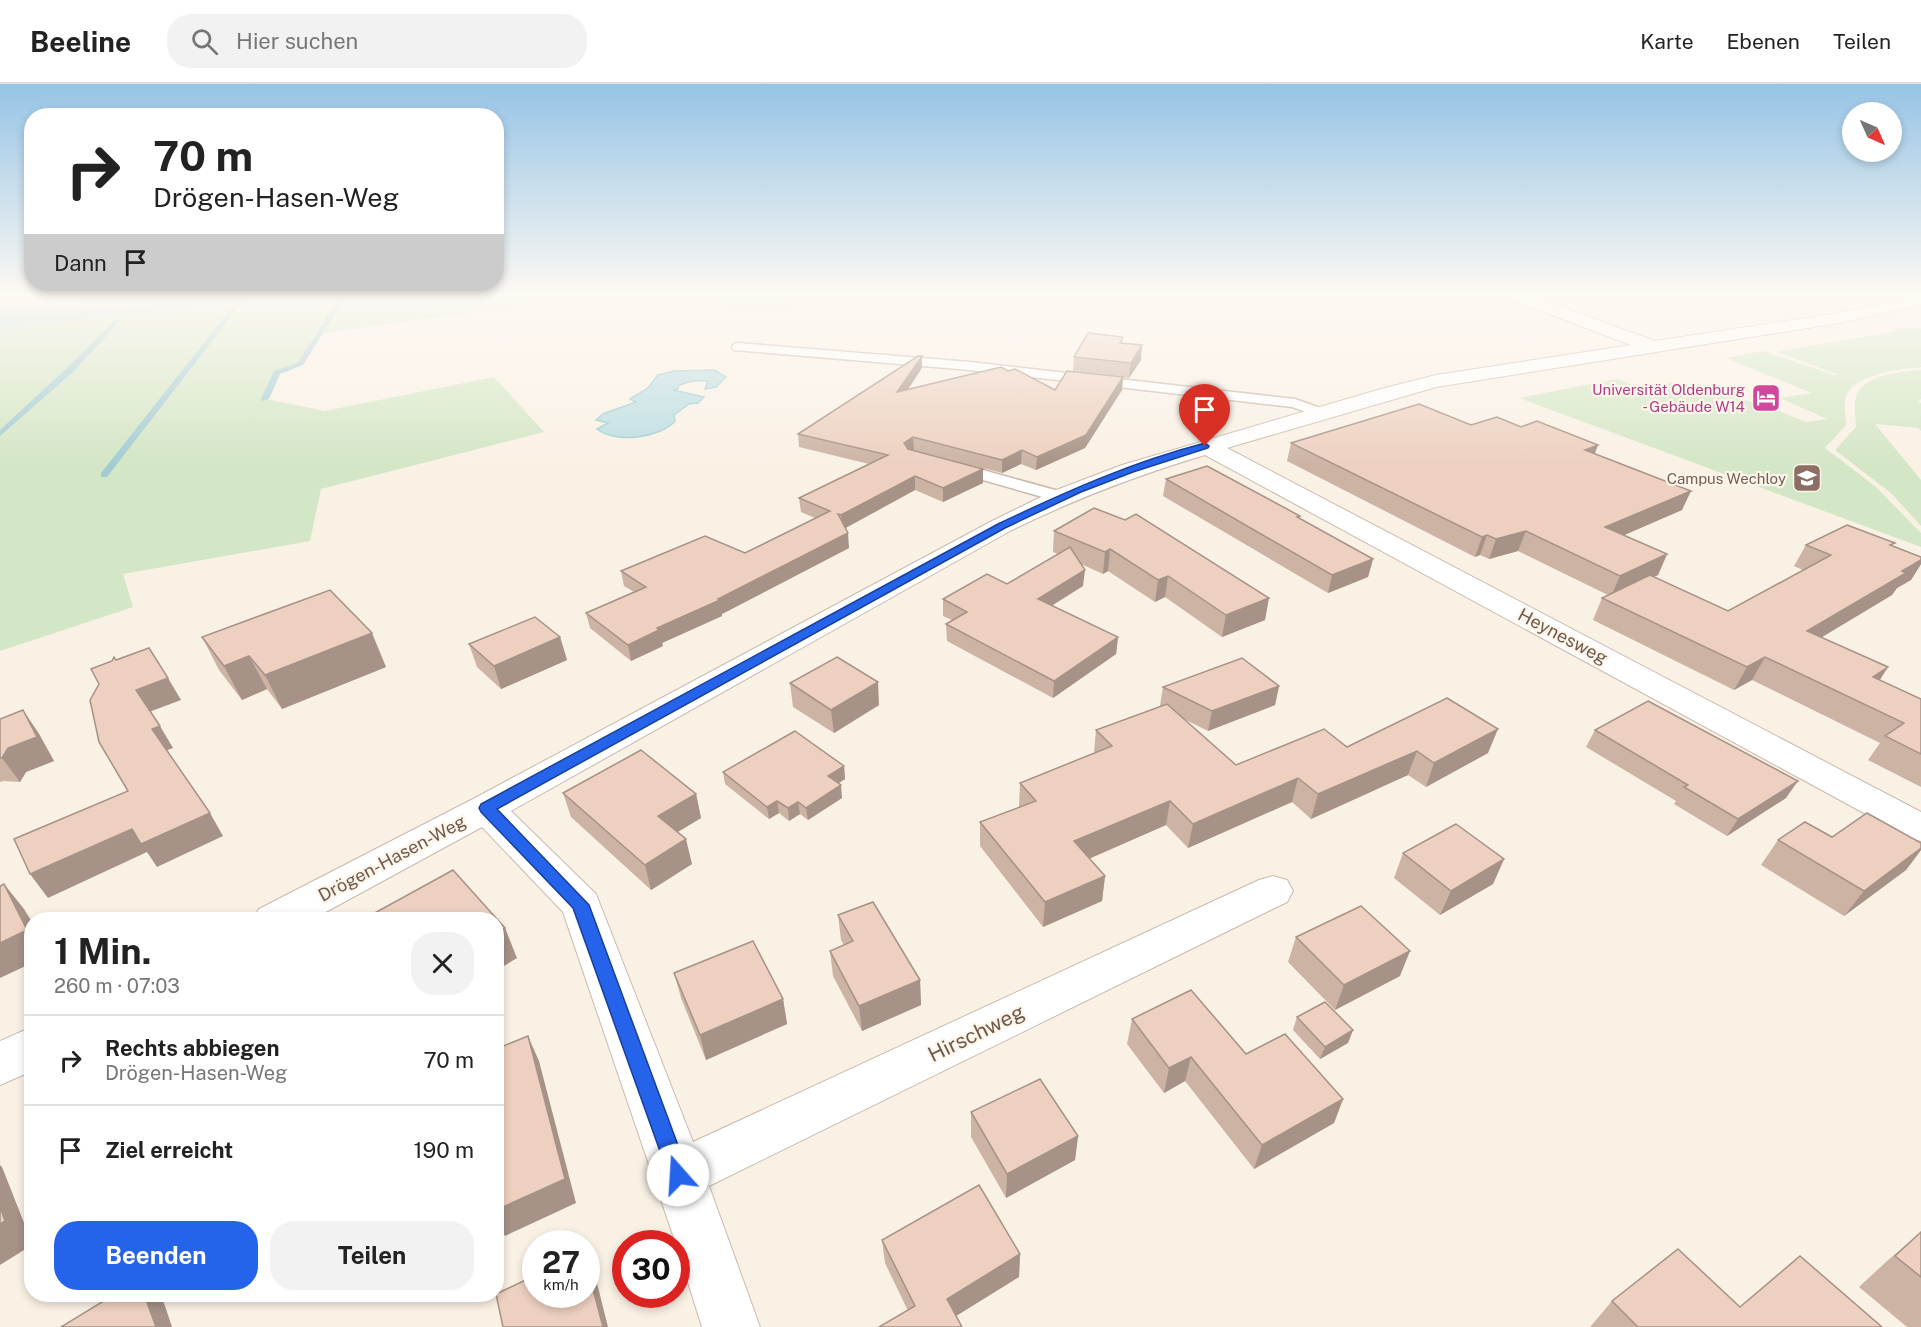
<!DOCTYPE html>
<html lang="de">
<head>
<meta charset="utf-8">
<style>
  :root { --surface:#fff; --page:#f2f2f2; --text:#222; --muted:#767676; --line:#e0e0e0; --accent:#2563eb }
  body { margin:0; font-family:"Public Sans",sans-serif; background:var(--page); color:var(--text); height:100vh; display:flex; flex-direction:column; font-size:22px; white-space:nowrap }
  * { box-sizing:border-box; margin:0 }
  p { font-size:20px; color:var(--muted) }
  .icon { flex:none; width:33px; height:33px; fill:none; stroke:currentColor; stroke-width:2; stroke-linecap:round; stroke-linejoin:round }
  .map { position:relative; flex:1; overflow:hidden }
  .panel { position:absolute; left:24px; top:828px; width:480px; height:390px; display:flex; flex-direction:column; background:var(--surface); border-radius:24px; box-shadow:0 3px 9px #0003 }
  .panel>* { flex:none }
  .hud { position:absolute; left:24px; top:24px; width:480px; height:183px; border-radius:24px; box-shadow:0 3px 9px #0003; background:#fff; color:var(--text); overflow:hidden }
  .needle { width:39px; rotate:135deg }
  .tools { position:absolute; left:1842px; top:18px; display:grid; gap:12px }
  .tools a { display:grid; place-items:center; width:60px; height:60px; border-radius:50%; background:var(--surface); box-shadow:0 3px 9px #0003; font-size:30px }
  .speed { position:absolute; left:522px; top:1146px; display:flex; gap:12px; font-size:30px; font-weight:700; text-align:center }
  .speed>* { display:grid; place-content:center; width:78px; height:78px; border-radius:50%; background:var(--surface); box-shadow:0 3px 9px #0003; line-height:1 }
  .speed small { font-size:15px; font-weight:400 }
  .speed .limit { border:9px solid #d22; background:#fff; color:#111 }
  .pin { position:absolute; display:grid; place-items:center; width:51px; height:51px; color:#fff; margin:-62px -26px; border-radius:50% 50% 50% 0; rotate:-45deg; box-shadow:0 0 6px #0007 }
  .pin .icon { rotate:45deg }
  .me { position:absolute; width:66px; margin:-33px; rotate:341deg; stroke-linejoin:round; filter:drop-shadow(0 0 4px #0008) }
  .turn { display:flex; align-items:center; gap:21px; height:126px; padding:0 30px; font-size:27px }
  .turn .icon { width:78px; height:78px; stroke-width:2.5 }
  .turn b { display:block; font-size:42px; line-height:51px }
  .then { display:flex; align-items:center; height:57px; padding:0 30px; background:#0003; gap:12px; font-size:22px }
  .round { display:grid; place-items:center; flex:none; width:63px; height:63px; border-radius:24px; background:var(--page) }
  .head { display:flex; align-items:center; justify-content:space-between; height:102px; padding:0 30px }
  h1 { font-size:36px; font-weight:700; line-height:45px }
  .primary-button { display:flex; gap:12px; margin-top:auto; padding:12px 30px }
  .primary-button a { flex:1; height:69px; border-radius:24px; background:var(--accent); color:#fff; font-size:24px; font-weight:700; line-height:69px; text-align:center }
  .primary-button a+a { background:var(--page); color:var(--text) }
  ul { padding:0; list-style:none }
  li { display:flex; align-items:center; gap:18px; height:90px; padding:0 30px; border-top:2px solid var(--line) }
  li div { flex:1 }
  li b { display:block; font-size:22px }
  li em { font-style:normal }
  header { display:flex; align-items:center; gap:36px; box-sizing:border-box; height:84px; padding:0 30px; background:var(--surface); border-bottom:2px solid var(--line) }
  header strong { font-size:28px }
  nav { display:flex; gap:33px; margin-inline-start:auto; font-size:21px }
  .search { width:420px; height:54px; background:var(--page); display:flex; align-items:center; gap:15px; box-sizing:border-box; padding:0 21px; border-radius:24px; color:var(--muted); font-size:22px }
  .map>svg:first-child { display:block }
  .green { fill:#d3e6c5 }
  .water { fill:#bbdde2; stroke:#a2ccd3; stroke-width:1.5 }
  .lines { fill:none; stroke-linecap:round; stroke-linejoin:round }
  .stream { fill:#a2ccd3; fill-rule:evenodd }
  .river { fill:#bbdde2; fill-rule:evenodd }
  .lane-casing { stroke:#cab9ac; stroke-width:3 }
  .street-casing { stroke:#cab9ac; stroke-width:2 }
  .lane { fill:#fff; fill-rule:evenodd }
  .street { fill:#fff; fill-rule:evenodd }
  .wall { fill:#ccb3a4 }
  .shaded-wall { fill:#a69286 }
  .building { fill:#edd0bf; stroke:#a69286; stroke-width:1.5 }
  .route { fill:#2563eb; stroke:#184099; stroke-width:1.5 }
  .labels { text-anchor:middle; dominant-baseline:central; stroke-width:4.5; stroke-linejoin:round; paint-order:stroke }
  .far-hotel-label { font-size:15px; fill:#b23c85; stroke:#fdf6eb; text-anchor:end }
  .far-education-label { font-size:15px; fill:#785e54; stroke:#fdf6eb; text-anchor:end }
  .street-label { font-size:18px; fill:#70594c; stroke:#fdf6eb }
  .near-street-label { font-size:21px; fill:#70594c; stroke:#fdf6eb }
</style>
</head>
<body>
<header>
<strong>Beeline</strong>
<div class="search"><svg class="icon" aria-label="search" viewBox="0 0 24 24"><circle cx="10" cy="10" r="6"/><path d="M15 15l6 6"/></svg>Hier suchen</div>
<nav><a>Karte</a><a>Ebenen</a><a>Teilen</a></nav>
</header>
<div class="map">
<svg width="1921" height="1243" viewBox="0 0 1921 1243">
  <rect width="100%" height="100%" fill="#faf1e5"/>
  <g class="green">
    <path d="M229 209H603L314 251 301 280 277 289 266 315 325 327 494 293 544 348 321 405 310 457 123 490 133 523 0 567V234Z"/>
    <path d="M695 209H795L791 224 738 226Z"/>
    <path d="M1914 244 1921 245V283C1902 285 1852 290 1846 313 1843 321 1846 333 1846 341L1825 364 1876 403 1921 449V463L1519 314 1617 295 1640 303 1678 298 1767 322 1806 338 1827 335 1780 314 1812 309 1726 274 1763 267 1834 291H1839L1777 268 1898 247 1893 245Z"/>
    <path d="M1921 286V315L1918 318 1921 319V347L1918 344 1875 340 1921 396V442L1891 409 1835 366 1856 343C1856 333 1853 319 1857 310 1866 290 1902 288 1921 286Z"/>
  </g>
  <path class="water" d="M714 286 726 293 716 303 705 305 708 297C697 296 687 297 678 302V305L673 306 704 313 698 319 689 320 674 331 675 337C660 354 615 360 597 345L608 339 596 336 603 330 636 318 630 315 648 304 658 291 674 287Z"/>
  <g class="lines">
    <g class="stream">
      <path d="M342 209H348L303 281 280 290 269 315 262 317 261 315 274 287 298 279Z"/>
      <path d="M238 216 243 217 107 393H101V389Z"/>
      <path d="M117 234 122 235 73 288 0 352V346L67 284Z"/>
    </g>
    <path class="river" d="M135 209H248L243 216 231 219 0 245V223Z"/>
    <g class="lane-casing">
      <g id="lane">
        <path d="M738 259 970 278 1295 315 1323 325 1325 328 1318 332 1292 323 970 286 734 266 732 263 734 260Z"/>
        <path d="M954 378 1066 409 1068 413 1060 418 948 386 946 383 948 380Z"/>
      </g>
    </g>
    <g class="street-casing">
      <g id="street">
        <path d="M1500 209H1523L1655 257 1839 229 1921 211V221L1839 239 1436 303 1227 364 1921 728V757L1908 753 1205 371C1135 392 1075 415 1010 447L511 727 596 810 693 1058 1259 796 1273 792 1287 796 1293 807 1287 818 709 1102 760 1243H702L676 1160 563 828 482 743 311 836H253L259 825 473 715 992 437 1051 408 1122 381 1381 305 1436 291 1631 261 1502 212Z"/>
        <path d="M32 943V987L0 1001V957Z"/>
      </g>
    </g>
    <use href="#lane" class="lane"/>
    <use href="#street" class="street"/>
  </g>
  <g class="wall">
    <path d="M1123 253 1122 259 1141 276 1129 294 1073 287 1074 273Z"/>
    <path d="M922 284 908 306 1008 287 1055 306 1123 293 1122 306 1085 364 1036 386 1021 380 1002 389 914 366 983 399 943 418 915 406 845 444 849 464 722 530V532L662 559 663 562 631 577 590 544 586 529 634 508 624 502 621 487 745 469 815 434 801 428 799 414 869 380 799 363 798 350Z"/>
    <path d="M1521 343 1598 361 1595 369 1682 426 1623 451 1667 470 1658 491 1653 493 1728 527 1803 486 1794 482 1806 461 1893 462 1921 473V480L1911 496 1897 504 1892 511 1821 553 1888 583 1880 596 1921 615V703L1868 676 1880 659 1752 596 1734 606 1593 536 1602 514 1608 511 1518 467 1489 475 1480 471 1475 473 1287 377 1291 359Z"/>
    <path d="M1166 395 1300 432V435L1373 475 1368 493 1328 509 1163 412Z"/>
    <path d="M1094 424 1265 536 1222 553 1165 513 1155 518 1108 487 1103 490 1081 480 1083 502 1052 521 1118 553 1116 570 1053 614 947 557 946 540 952 536 943 532V515L1007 500 1058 470 1053 468 1054 447Z"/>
    <path d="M202 553 386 583 282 625 267 605 242 616 219 586Z"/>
    <path d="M560 553 567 576 501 605 477 583 469 560Z"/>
    <path d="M790 599 879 621 834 649 793 623Z"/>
    <path d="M1279 602 1275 621 1208 647 1182 634 1236 681 1347 663 1488 669 1426 703 1408 691 1311 735 1292 718 1188 764 1166 741 1089 775 1105 792 1102 817 1043 843 980 762V738L1019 723 1020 699 1094 669 1096 646 1160 622 1163 603Z"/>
    <path d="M23 626 39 650 54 677 26 688 20 698 3 697 0 698V635Z"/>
    <path d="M1595 646 1786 714 1727 752 1674 720 1676 717 1586 663Z"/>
    <path d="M844 682 845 695 838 699 842 714 808 736 800 730 789 737 779 729 769 735 725 700 723 688Z"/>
    <path d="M563 709 696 710 701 734 678 748 692 780 651 806 571 733Z"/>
    <path d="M1832 753 1921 766 1906 786 1844 832 1761 781 1778 756Z"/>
    <path d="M1403 769 1504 775 1493 800 1440 831 1394 794Z"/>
    <path d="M838 831 920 896 921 921 862 947 833 892 830 867 844 861 841 856Z"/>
    <path d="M1296 853 1400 892 1335 926 1288 878Z"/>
    <path d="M674 889 783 915 787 940 706 976 681 914Z"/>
    <path d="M1297 933 1353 946 1348 959 1320 975 1293 946Z"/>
    <path d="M1132 935 1246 970 1343 1015 1334 1039 1254 1085 1185 997 1164 1009 1127 960Z"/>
    <path d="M971 1028 1078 1052 1075 1076 1006 1114 971 1053Z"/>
    <path d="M1921 1148V1243H1907L1859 1203 1887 1177Z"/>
    <path d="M882 1156 1020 1170 1019 1193 956 1232 908 1227 885 1179Z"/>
    <path d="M1612 1217 1740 1223 1882 1243H1590Z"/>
  </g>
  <g class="shaded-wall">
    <path d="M1142 261 1141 276 1129 294 1131 279Z"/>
    <path d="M922 272V284L897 321V308Z"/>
    <path d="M1123 293 1122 306 1085 364 1036 386 1037 373Z"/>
    <path d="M913 353 914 366 905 373 904 359Z"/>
    <path d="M1598 361 1591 379 1585 366Z"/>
    <path d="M1022 366 1021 380 1002 389V376Z"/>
    <path d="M983 385V399L943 418V404Z"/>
    <path d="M915 392V406L842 446 841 431Z"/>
    <path d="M1691 407 1682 426 1597 463 1605 443Z"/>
    <path d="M1526 447 1518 467 1489 475 1496 455Z"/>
    <path d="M848 449 849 464 722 530V532L662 559 663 562 631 577 628 561 657 544 718 515Z"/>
    <path d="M1487 451 1480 471 1475 473 1482 453Z"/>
    <path d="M1110 465 1108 487 1103 490 1105 468Z"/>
    <path d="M1667 470 1658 491 1611 512 1620 492Z"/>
    <path d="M1373 475 1368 493 1328 509 1332 491Z"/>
    <path d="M1921 476V480L1911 496 1897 504 1892 511 1794 570 1807 547 1902 487Z"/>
    <path d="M1085 486 1083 502 1037 531 1038 515Z"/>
    <path d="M1168 492 1165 513 1155 518 1158 496Z"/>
    <path d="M1269 514 1265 536 1222 553 1226 531Z"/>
    <path d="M372 549 386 583 282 625 265 591Z"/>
    <path d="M560 553 567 576 501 605 494 582Z"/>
    <path d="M1118 553 1116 570 1053 614 1054 597Z"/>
    <path d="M249 572 267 605 242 616 224 582Z"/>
    <path d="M1765 573 1752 596 1734 606 1747 583Z"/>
    <path d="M1888 583 1873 606V593Z"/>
    <path d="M168 594 181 616 149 628 136 606Z"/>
    <path d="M878 598 879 621 834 649 831 626Z"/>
    <path d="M1279 602 1275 621 1208 647 1212 627Z"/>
    <path d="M23 626 39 650 54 677 26 688 20 698 2 674Z"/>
    <path d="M160 642 173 664 165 667 152 645Z"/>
    <path d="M1498 645 1488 669 1426 703 1434 679Z"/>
    <path d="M1417 667 1408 691 1311 735 1318 710Z"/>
    <path d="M844 682 845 695 830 705 828 692Z"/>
    <path d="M1298 694 1292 718 1188 764 1193 740Z"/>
    <path d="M1798 697 1786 714 1727 752 1738 735Z"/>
    <path d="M841 701 842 714 808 736 806 724Z"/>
    <path d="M696 710 701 734 664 756 658 732Z"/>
    <path d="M777 717 779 729 769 735 767 723Z"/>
    <path d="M1170 717 1166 741 1072 782 1074 757Z"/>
    <path d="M798 718 800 730 789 737 788 724Z"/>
    <path d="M210 729 223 752 157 783 147 768 48 814 30 790 132 745Z"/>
    <path d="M686 755 692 780 651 806 645 781Z"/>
    <path d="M1921 764V766L1906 786 1844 832 1864 807Z"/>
    <path d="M1504 775 1493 800 1440 831 1451 807Z"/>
    <path d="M1105 792 1102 817 1043 843 1045 818Z"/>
    <path d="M4 800 24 825 32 838V879L0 894V859Z"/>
    <path d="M505 844 517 874 496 887V849Z"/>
    <path d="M1410 867 1400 892 1335 926 1344 901Z"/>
    <path d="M920 896 921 921 862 947 859 922Z"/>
    <path d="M783 915 787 940 706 976 700 951Z"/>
    <path d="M1353 946 1348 959 1320 975 1325 963Z"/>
    <path d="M528 952 539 977 576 1119 505 1152 496 1137V1126Z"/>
    <path d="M1191 973 1185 997 1164 1009 1169 984Z"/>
    <path d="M1343 1015 1334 1039 1254 1085 1262 1061Z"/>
    <path d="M1078 1052 1075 1076 1006 1114 1007 1090Z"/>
    <path d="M0 1081 2 1083 32 1159V1161L0 1181Z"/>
    <path d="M1020 1170 1019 1193 948 1237 947 1215Z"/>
    <path d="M586 1174 595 1191 608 1243H603L586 1179Z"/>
    <path d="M144 1210H155L164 1219 172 1243H156Z"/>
  </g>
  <g class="building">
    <path d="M1088 249 1123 253 1120 259 1142 261 1131 279 1074 273Z"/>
    <path d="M918 272H922L897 308 1001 283 1008 287 1015 285 1055 306 1067 287 1123 293 1086 351 1037 373 1022 366 1002 376 913 353 904 359 908 365 983 385 943 404 915 392 841 431 838 430 848 449 718 515 720 516 657 544 659 546 628 561 586 529 646 503 621 487 705 452 745 469 830 427 799 414 888 371 798 350Z"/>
    <path d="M1419 320 1471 341 1497 333 1521 343 1537 337 1598 361 1585 366 1691 407 1605 443 1667 470 1620 492 1526 447 1496 455 1487 451 1482 453 1291 359Z"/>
    <path d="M1207 382 1300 432 1297 433 1373 475 1332 491 1166 395Z"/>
    <path d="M1094 424 1125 436 1136 430 1269 514 1226 531 1168 492 1158 496 1110 465 1105 468 1054 447Z"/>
    <path d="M1847 441 1895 459 1890 461 1921 473V476L1902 487 1906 489 1807 547 1888 583 1873 593 1921 615V670L1885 652 1904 639 1765 573 1747 583 1602 514 1650 491 1728 527 1831 471 1806 461Z"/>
    <path d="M1070 463 1085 486 1038 515 1118 553 1054 597 946 540 967 528 943 515 987 490 1007 500Z"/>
    <path d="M330 506 372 549 265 591 249 572 224 582 202 553Z"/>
    <path d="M535 533 560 553 494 582 469 560Z"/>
    <path d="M149 564 168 594 136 606 160 642 152 645 210 729 141 760 132 745 30 790 14 755 128 707 99 658 90 616 99 600 91 585 112 577 114 573 116 576Z"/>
    <path d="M837 573 878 598 831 626 790 599Z"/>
    <path d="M1242 574 1279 602 1212 627 1163 603Z"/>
    <path d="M1447 614 1498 645 1434 679 1417 667 1318 710 1298 694 1193 740 1170 717 1074 757 1105 792 1045 818 980 738 1036 717 1020 699 1112 662 1096 646 1167 620 1236 681 1324 645 1347 663Z"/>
    <path d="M1648 617 1798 697 1738 735 1684 703 1688 701 1595 646Z"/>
    <path d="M23 626 37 653 8 664 2 674H0V635Z"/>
    <path d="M795 647 844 682 828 692 841 701 806 724 798 718 788 724 777 717 767 723 723 688Z"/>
    <path d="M641 666 696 710 658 732 686 755 645 781 563 709Z"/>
    <path d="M1867 729 1921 759V764L1864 807 1778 756 1805 738 1832 753Z"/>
    <path d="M1456 740 1504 775 1451 807 1403 769Z"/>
    <path d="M453 786 505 844 496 849V836H362Z"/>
    <path d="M4 800 27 846 0 859V802Z"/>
    <path d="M873 818 920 896 859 922 830 867 853 857 838 831Z"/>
    <path d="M1361 822 1410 867 1344 901 1296 853Z"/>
    <path d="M753 857 783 915 700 951 674 889Z"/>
    <path d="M1191 906 1246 970 1285 950 1343 1015 1262 1061 1191 973 1169 984 1132 935Z"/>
    <path d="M1325 918 1353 946 1325 963 1297 933Z"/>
    <path d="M528 952 565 1095 496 1126V965Z"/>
    <path d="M1040 995 1078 1052 1007 1090 971 1028Z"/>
    <path d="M979 1101 1020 1170 947 1215 962 1243H879L915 1222 882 1156Z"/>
    <path d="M0 1123 5 1137 0 1140Z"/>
    <path d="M1921 1148V1193L1895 1172Z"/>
    <path d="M1678 1165 1740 1223 1800 1172 1882 1243H1638L1612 1217Z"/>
    <path d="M586 1179 603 1243H503L496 1210 536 1191V1210H586Z"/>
    <path d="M115 1210H144L156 1243H61Z"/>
  </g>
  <linearGradient id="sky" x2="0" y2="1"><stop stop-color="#96c4e6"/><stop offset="0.55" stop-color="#fdf9f3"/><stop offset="1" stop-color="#fdf9f3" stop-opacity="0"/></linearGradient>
  <rect width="1921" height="383" fill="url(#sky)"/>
  <path class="route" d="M1205 359 1209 362 1208 364 1133 388 1081 408 1005 444 497 725 589 821 689 1091 686 1098 678 1101 671 1098 573 824 481 728 479 724 481 720 998 440C1065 408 1132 378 1205 359Z"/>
  <defs>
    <g id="hotel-square" transform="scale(1.5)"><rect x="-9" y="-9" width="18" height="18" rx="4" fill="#d1479c" stroke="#fdf6eb"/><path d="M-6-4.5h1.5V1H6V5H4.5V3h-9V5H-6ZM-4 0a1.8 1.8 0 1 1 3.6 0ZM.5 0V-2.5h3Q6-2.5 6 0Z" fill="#fff"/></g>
    <g id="university-square" transform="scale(1.5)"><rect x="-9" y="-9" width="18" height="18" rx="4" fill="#8d6e63" stroke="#fdf6eb"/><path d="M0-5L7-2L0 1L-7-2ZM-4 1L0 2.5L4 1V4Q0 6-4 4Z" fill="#fff"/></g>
  </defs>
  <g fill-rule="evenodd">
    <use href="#hotel-square" x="1766" y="314"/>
    <use href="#university-square" x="1807" y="394"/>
  </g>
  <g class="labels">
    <g class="far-hotel-label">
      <text x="1745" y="305">Universität Oldenburg<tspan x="1745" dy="17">- Gebäude W14</tspan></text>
    </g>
    <g class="far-education-label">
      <text x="1786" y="394">Campus Wechloy</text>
    </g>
    <g class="street-label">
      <text transform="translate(1563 552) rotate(28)">Heynesweg</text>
      <text transform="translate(392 774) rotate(-28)">Drögen-Hasen-Weg</text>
    </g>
    <g class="near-street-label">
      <text transform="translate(976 949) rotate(-26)">Hirschweg</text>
    </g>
  </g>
</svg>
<div class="tools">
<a><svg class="needle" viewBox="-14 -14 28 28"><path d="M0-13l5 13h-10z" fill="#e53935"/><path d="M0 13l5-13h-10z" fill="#767676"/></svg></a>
</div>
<div class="speed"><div>27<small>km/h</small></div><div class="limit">30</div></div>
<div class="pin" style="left:1205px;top:362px;background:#d93025"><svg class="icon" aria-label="arrive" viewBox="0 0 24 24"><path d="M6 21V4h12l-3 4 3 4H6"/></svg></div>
<svg class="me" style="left:678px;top:1091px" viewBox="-20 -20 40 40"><circle r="19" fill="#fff"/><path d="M0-13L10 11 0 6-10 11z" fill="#2563eb"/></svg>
<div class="hud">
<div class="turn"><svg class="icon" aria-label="right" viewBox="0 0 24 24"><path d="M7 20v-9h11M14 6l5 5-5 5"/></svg><div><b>70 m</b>Drögen-Hasen-Weg</div></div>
<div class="then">Dann<svg class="icon" aria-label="arrive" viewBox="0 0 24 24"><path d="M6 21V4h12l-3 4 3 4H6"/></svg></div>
</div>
<section class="panel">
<div class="head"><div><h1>1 Min.</h1><p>260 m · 07:03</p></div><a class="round"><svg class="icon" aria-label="close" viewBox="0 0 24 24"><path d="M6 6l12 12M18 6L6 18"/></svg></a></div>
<ul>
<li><svg class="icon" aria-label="right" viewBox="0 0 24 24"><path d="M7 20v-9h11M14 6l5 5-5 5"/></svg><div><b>Rechts abbiegen</b><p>Drögen-Hasen-Weg</p></div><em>70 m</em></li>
<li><svg class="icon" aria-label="arrive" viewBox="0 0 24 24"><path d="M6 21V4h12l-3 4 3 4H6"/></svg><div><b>Ziel erreicht</b></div><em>190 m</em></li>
</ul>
<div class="primary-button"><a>Beenden</a><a>Teilen</a></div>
</section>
</div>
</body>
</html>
